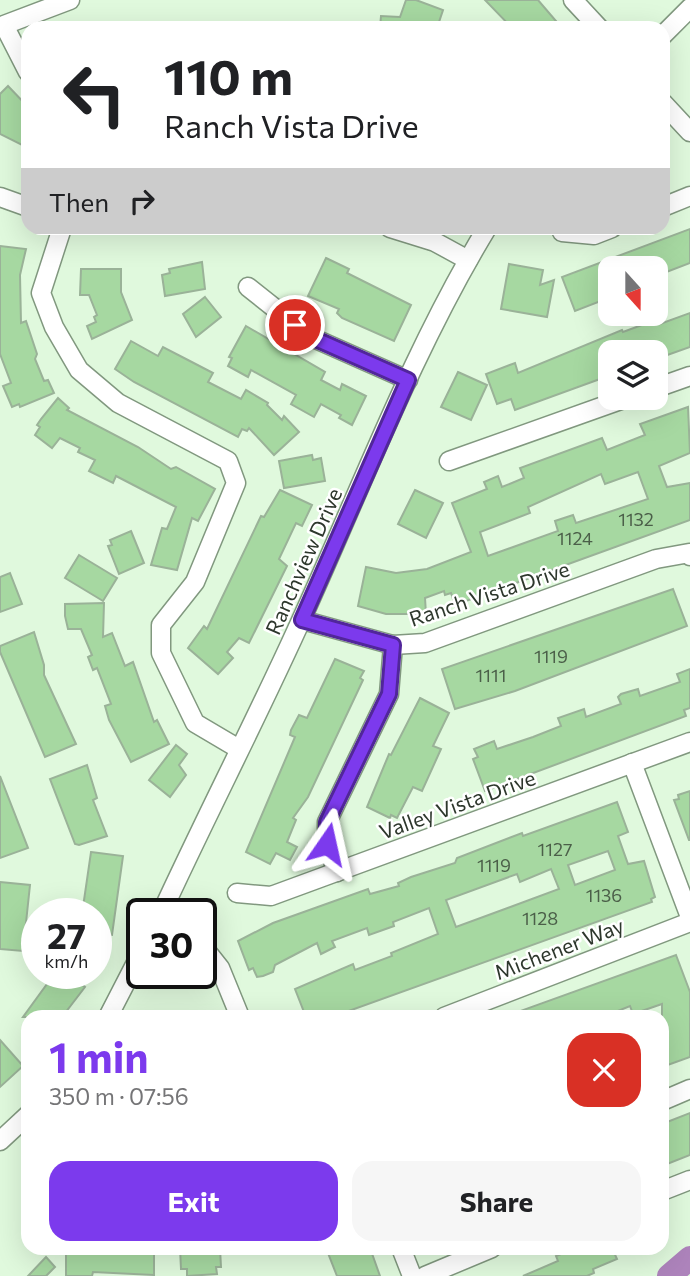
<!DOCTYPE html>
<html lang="en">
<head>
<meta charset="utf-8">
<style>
  :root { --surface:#fff; --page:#f6f6f6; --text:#202124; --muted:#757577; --accent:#7c3aed }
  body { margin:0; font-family:Commissioner,sans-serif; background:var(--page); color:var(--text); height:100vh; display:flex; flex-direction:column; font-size:26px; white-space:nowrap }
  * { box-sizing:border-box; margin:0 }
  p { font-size:23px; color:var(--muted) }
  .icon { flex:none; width:38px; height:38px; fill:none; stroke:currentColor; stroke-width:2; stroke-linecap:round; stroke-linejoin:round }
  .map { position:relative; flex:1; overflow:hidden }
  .panel { position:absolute; left:21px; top:1010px; width:648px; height:245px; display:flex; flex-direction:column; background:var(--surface); border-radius:21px; box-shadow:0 7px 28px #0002 }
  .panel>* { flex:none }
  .guide { position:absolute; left:21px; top:21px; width:649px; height:214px; border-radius:21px; box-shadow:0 7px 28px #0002; background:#fff; color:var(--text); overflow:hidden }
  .needle { width:46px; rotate:159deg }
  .tools { position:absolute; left:598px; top:256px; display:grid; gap:14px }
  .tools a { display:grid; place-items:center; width:70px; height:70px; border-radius:14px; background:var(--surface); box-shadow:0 7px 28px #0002; font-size:35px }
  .speed { position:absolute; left:21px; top:898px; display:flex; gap:14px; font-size:35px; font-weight:700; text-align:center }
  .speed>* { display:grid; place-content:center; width:91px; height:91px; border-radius:50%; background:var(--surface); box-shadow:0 7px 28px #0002; line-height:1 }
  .speed small { font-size:18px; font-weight:400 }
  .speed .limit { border:4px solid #111; border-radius:10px; background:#fff; color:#111 }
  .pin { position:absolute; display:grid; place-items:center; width:60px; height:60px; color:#fff; margin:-30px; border:4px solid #fff; border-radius:50%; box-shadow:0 2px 7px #0007 }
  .me { position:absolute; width:77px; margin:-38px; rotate:11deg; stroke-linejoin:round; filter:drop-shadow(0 0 5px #0008) }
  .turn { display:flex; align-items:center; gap:24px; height:147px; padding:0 28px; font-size:32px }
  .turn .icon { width:91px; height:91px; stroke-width:2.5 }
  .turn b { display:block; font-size:49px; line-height:60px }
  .then { display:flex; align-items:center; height:66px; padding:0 28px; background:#0003; gap:14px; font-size:26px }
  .round { display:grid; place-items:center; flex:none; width:74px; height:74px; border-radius:21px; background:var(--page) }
  .head { display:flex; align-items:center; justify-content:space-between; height:119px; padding:0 28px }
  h1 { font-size:42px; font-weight:700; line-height:52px; color:var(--accent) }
  .cta { display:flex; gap:14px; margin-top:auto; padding:14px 28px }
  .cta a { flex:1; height:80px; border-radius:21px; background:var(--accent); color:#fff; font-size:28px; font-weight:700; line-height:80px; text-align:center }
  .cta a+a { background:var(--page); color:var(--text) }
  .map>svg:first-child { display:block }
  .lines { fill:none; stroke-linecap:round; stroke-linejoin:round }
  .river { stroke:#ad83bb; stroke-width:24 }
  .building { fill:#a6d8a1; stroke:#9ab298; stroke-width:2; fill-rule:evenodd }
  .minor-casing { stroke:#81987f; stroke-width:21 }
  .minor { stroke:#fff; stroke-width:18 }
  .route-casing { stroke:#51269a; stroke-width:18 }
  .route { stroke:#7c3aed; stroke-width:12 }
  .labels { text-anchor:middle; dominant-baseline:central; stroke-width:5; stroke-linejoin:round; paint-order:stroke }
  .number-label { font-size:18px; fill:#4b5f49 }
  .street-label { font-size:21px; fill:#2d372c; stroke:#fff }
</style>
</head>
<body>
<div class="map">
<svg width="690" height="1276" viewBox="0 0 690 1276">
  <rect width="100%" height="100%" fill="#e0f9dd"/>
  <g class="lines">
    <path class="river" d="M669 1276 690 1258"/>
  </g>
  <g class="building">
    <path d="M406 0H416L443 10 437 28H380L381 16 400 17Z"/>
    <path d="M485 0H538L562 28H512Z"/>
    <path d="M8 86 28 107V148L0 134V94Z"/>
    <path d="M690 229V263L656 276V268H611V287L602 290 606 299 575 311 562 277Z"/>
    <path d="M0 246 26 249 20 275 21 323 26 321 37 354 35 359 44 381 48 380 54 393 20 407 19 404 12 407 3 386 11 383 0 354Z"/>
    <path d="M326 258 349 269 347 273 411 305 394 341 342 318 337 313 339 309 308 296Z"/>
    <path d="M202 262 205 289 165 296 162 275 170 273 169 269Z"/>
    <path d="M509 264 543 270 540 285 554 280 547 317 501 309Z"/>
    <path d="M81 269H121V292L132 320 92 339 87 326 96 322 94 317 97 315 89 295H80Z"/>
    <path d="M205 297 221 317 196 337 183 314Z"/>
    <path d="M690 313V347L656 359V352H611V375L515 410 511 399 497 404 486 374 515 363 518 373 622 330 623 332 658 319 660 324Z"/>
    <path d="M246 326 325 372 321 380 340 390 342 384 366 396 352 425 339 418 341 415 321 404 314 417 291 404 296 395 251 370 248 377 228 366 232 358 229 357Z"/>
    <path d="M131 341 158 356 163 347 186 359 213 373 208 382 241 399 246 390 268 403 267 405 282 420 284 416 299 432 274 455 249 428 247 431 242 429 238 437 134 382 115 369Z"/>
    <path d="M458 372 487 385 471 420 441 407Z"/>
    <path d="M58 398 69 408 67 410 138 447 171 469 176 467 215 489 198 521 192 518 177 570 151 565 162 528 167 529 176 507 116 476 113 483 89 471 95 460 78 452 80 448 60 438 52 448 35 435 40 427 37 425 41 419Z"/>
    <path d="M688 407 690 453 659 466 667 487 690 483V520L455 605 451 593 445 595 444 591 425 598 426 614H386L358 606 366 567 396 573 427 569 471 552 452 503 487 489 484 482 498 476 502 487 524 478 520 468 602 438 607 450 645 435 640 424ZM638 472 648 499 576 523 573 515 555 521 558 531 488 556 480 532 530 513 528 507 601 474 605 484Z"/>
    <path d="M312 455 313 460 321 458 325 481 284 488 279 461Z"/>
    <path d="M280 490 312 505 302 526 296 523 279 559 287 566 249 643 239 638 227 652 233 658 218 674 188 648 204 626 207 629 261 516 264 517Z"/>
    <path d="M415 490 443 503 426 538 398 524Z"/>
    <path d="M131 531 144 563 119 574 108 546 112 545 110 540Z"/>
    <path d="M79 555 117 578 103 601 65 578Z"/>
    <path d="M10 573 22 604 0 612V577Z"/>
    <path d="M673 589 687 626 515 691 455 709 442 669Z"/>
    <path d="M104 603 103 637 112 633 125 666 133 662 154 722 157 720 169 744 131 762 109 720 105 706 111 704 97 668 93 670 88 657 92 655 81 629H68L65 616V604Z"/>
    <path d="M34 632 44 665V675L76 744 45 757 0 652V646Z"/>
    <path d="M335 659 364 671 360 678 363 680 308 797 293 818 296 820 287 842 297 847 290 860 276 853 270 864 246 852 295 737 290 735 291 730 299 715 307 718Z"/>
    <path d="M690 669V708L684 710 686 716 485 791 473 759 478 757 474 749 494 741 497 749 533 737 561 726 558 718 584 709 586 717 621 704 618 697 621 694 638 689 640 696 680 682 677 674Z"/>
    <path d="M420 698 449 713 433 746 441 749 422 791 413 787 397 818 391 815 390 818 367 807 389 754 391 755Z"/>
    <path d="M176 745 187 754 179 765 186 775 170 797 149 780Z"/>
    <path d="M87 765 97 798 93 800 107 836 79 845 75 844 50 779Z"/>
    <path d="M0 776 28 848 0 858Z"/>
    <path d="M690 791V840H689L674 800 679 799 678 795Z"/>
    <path d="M617 802 628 832 618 836 628 864 644 861 655 897 651 899 652 902 332 1017H306L295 989 353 964 355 970 392 956 391 953 438 934 429 908 393 922 394 926 369 935 367 928 332 941 335 947 321 954 317 943 275 965 273 972 263 976 257 977 253 968 249 970 238 941 273 923 368 889 370 894 399 886 398 883 411 877 455 863 457 858 522 833 523 836ZM608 851 615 870 575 885 568 865ZM551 869 559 889 456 927 446 900 517 874 520 882Z"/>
    <path d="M91 852 123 856 112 935 96 933V914H82Z"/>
    <path d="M0 882 30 885 23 951 0 949Z"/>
    <path d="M676 955 690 992V1057L662 1067V1004L633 1014 630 1006 603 1017H504Z"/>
    <path d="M55 973H67L85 987 62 1017H23Z"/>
    <path d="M0 1040 23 1066 0 1087Z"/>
    <path d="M690 1113V1155L662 1166V1124Z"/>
    <path d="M66 1248H154V1275L93 1272 92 1276H66Z"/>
    <path d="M180 1248H220L221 1267H216L217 1274 187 1276V1269H181Z"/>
    <path d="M326 1248H370L380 1276H337Z"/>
    <path d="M576 1248H612L617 1259 593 1269 594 1273 587 1276H523L558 1261 556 1256Z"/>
    <path d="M46 1257 55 1267 46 1276H28Z"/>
  </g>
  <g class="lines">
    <g class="minor-casing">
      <g id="minor">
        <path d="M573 0 599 28"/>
        <path d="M663 35 690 8"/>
        <path d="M28 72 4 25 70 0"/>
        <path d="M663 103 690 132"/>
        <path d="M0 197 28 207"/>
        <path d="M663 207 690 196"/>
        <path d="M62 228 41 293 54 327 79 370 118 403 228 461 236 483 195 582 161 625V653L195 723 239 749"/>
        <path d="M390 228 435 242 468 260"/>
        <path d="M562 232 594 235 612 228"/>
        <path d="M248 287 311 337 408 380"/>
        <path d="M656 388 690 376"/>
        <path d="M449 461 629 397"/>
        <path d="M302 620 393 645 425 643 656 559 689 553 690 556"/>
        <path d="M632 763 690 917"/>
        <path d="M337 872 327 844V822L389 694 393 645"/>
        <path d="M237 893 271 896 690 742"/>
        <path d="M161 914C207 814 258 716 303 616 362 486 413 350 487 228"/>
        <path d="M201 944 220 968 240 1017"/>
        <path d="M108 1017 142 951"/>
        <path d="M444 1017 690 922"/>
        <path d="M662 1101 690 1089"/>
        <path d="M0 1141 28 1115"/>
        <path d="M662 1191 690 1180"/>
        <path d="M401 1248 412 1276"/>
        <path d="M425 1276 492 1248"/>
      </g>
    </g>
    <use href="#minor" class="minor"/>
  </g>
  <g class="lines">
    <g class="route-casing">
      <path id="route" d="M295 325 311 337 408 380 302 620 393 645 389 694 327 822V844"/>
    </g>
    <use href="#route" class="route"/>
  </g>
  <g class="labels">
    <g class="number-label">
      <text x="636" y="519">1132</text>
      <text x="575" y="538">1124</text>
      <text x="551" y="656">1119</text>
      <text x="491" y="675">1111</text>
      <text x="555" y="849">1127</text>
      <text x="494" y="865">1119</text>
      <text x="604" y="895">1136</text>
      <text x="540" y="918">1128</text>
    </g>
    <g class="street-label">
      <text transform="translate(303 561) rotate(-66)">Ranchview Drive</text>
      <text transform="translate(489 593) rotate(-18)">Ranch Vista Drive</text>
      <text transform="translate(457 804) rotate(-20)">Valley Vista Drive</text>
      <text transform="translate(559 948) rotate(-21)">Michener Way</text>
    </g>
  </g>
</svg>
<div class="tools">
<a><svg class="needle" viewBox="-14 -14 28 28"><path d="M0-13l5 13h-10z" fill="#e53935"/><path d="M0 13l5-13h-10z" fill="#757577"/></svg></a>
<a><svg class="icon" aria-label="layers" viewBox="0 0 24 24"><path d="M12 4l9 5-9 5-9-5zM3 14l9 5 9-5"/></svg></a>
</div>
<div class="speed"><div>27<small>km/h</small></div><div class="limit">30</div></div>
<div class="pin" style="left:295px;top:325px;background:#d93025"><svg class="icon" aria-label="arrive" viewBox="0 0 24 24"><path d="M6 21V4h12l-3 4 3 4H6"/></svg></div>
<svg class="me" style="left:327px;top:844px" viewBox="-20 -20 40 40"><path d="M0-17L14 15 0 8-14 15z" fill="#7c3aed" stroke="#fff" stroke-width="4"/></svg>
<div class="guide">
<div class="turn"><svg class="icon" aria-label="left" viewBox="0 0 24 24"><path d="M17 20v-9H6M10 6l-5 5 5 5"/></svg><div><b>110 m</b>Ranch Vista Drive</div></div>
<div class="then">Then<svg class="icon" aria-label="right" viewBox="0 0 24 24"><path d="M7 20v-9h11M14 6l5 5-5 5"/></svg></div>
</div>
<section class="panel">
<div class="head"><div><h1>1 min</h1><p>350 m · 07:56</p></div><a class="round" style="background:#d93025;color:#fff"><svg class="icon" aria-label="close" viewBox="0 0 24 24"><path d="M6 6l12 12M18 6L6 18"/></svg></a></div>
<div class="cta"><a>Exit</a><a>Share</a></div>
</section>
</div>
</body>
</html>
